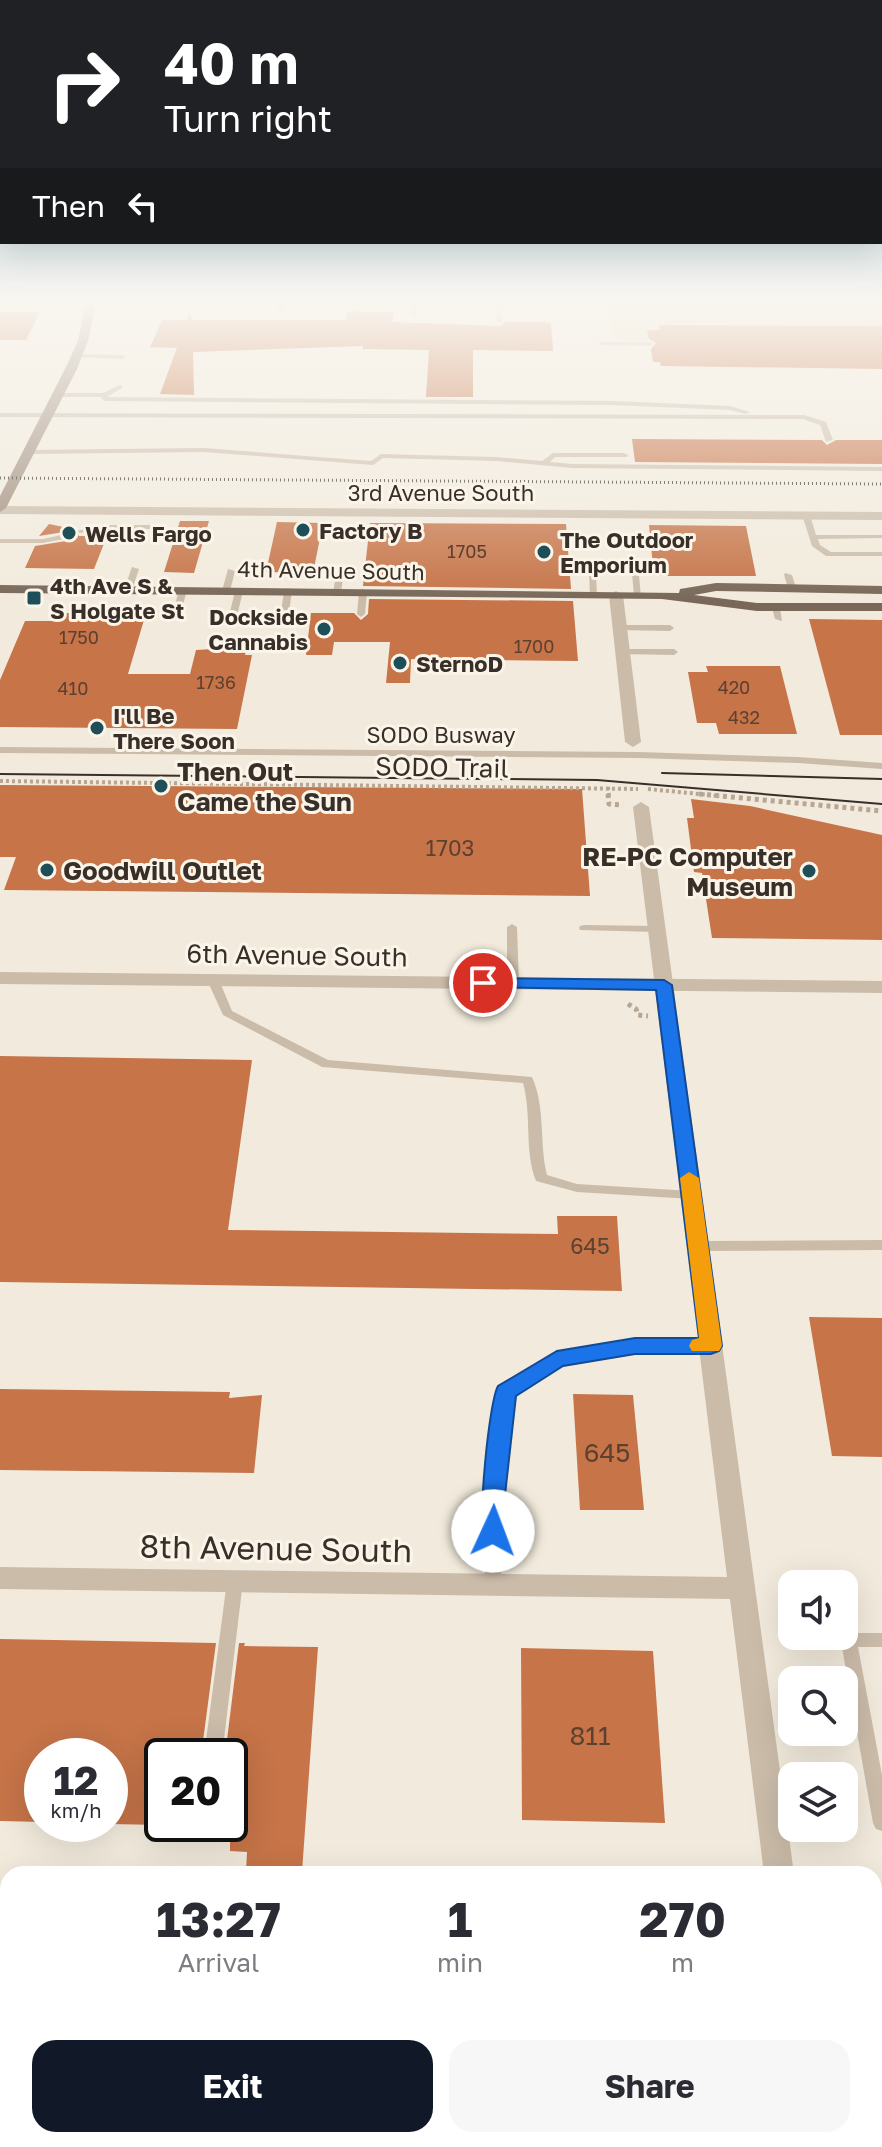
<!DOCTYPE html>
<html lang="en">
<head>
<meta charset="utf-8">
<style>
  :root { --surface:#fff; --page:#f7f7f7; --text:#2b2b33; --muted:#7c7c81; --accent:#111827 }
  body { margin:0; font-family:"Golos Text",sans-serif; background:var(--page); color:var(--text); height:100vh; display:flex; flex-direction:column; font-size:30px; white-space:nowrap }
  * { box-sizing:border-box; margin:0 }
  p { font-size:26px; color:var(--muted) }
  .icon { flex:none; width:44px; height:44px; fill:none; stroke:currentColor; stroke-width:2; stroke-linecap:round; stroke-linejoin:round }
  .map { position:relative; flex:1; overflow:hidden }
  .details { position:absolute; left:0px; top:1866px; width:882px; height:282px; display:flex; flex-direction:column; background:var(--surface); border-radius:24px 24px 0 0; box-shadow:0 8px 32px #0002 }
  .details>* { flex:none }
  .hud { position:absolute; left:0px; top:0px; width:882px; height:244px; box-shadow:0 8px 32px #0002; background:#202124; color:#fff; overflow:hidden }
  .buttons { position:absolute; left:778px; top:1570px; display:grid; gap:16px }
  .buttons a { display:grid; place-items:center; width:80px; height:80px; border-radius:16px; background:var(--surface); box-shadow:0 8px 32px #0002; font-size:40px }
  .speed { position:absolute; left:24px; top:1738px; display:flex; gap:16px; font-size:40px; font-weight:700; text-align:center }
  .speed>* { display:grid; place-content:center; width:104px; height:104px; border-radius:50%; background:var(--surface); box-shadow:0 8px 32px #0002; line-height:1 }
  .speed small { font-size:20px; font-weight:400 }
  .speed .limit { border:4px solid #111; border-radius:12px; background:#fff; color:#111 }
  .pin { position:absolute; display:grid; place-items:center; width:68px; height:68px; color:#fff; margin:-34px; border:4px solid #fff; border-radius:50%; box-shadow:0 2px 8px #0007 }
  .me { position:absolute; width:88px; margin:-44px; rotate:2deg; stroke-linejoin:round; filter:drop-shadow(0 0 6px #0008) }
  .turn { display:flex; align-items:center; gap:28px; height:168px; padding:0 32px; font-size:36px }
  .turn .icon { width:104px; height:104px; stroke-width:2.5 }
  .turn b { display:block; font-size:56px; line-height:68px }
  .then { display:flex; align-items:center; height:76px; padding:0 32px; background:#0003; gap:16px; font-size:30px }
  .eta { display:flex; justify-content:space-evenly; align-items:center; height:136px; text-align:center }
  .eta b { font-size:48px; font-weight:700; line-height:56px }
  .action { display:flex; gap:16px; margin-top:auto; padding:16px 32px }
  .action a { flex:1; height:92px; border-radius:24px; background:var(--accent); color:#fff; font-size:32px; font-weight:700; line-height:92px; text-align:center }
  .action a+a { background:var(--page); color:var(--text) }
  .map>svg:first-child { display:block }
  .plaza { fill:#eadec4 }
  .building { fill:#c67448 }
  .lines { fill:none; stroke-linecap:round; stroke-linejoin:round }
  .path-far1 { stroke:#b6a693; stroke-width:4; stroke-dasharray:3 3; stroke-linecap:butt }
  .path { stroke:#b6a693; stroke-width:5; stroke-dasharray:4 4; stroke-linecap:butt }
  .service { fill:#cbbca9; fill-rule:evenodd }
  .minor { fill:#cbbca9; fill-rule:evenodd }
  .tertiary { fill:#cbbca9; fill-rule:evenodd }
  .secondary { fill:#9e8b7a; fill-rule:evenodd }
  .primary { fill:#79685a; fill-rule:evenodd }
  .tram { stroke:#382f29; stroke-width:2 }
  .rail { stroke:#382f29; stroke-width:3; stroke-dasharray:1 3; stroke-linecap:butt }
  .route { fill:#1a73e8; stroke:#114b97; stroke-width:2 }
  .slow { fill:#f59e0b }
  .poi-dot { fill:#1e4f59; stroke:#faf4e9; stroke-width:3 }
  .labels { text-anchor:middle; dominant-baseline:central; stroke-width:6; stroke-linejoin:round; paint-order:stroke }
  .far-number-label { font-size:18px; fill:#5c4031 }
  .far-street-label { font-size:22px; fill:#382f29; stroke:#faf4e9 }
  .far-poi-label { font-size:22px; font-weight:bold; fill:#382f29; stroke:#faf4e9; text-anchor:start }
  .number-label { font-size:22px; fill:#5c4031 }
  .street-label { font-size:26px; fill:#382f29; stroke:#faf4e9 }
  .poi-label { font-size:26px; font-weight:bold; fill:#382f29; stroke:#faf4e9; text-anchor:start }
  .near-number-label { font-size:26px; fill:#5c4031 }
  .near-street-label { font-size:32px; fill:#382f29; stroke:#faf4e9 }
</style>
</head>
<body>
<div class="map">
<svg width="882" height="2147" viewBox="0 0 882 2147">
  <rect width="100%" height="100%" fill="#f2ebdd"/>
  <path class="plaza" d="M608 307 882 308V326L660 325V330H647L649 341H624L612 337Z"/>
  <g class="building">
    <path d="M190 311 192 320H345L347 311 394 312 392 322 501 326 505 322H541L551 323 553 351 473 350V397H426L429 350 363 349V346L193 352 194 395 160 394 177 348 150 347 152 343 162 320H187Z"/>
    <path d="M0 312H40L26 340H0Z"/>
    <path d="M659 325 882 326V369L661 366 660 362H653L651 349 656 343 649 339 647 330H660Z"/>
    <path d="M632 439 822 440 827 445 836 440H882V464L635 462Z"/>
    <path d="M180 521H209L194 573 164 572Z"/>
    <path d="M277 522 323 523 313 573 266 572Z"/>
    <path d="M370 523 566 524 571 589 363 586Z"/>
    <path d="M49 524 73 529 79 536H107L94 569 25 568 35 546 66 541 64 532 39 536Z"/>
    <path d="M649 525 746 526 756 576H654Z"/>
    <path d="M369 599 573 601 578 661 411 659 410 683H386L390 642H334L332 655H306L311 613H354L361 620 368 614Z"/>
    <path d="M55 613H146L128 674H190L196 650 247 647 245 655H252L237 729 0 727V680L25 621H52Z"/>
    <path d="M809 619 882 620V735H840Z"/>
    <path d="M706 666H780L797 734H719L716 723H697L688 672H708Z"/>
    <path d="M0 785 582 789 590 896 4 890 16 857H0Z"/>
    <path d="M691 799 750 806 882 835V940L712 938 702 873 694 872 687 818H694Z"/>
    <path d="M0 1056 252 1060 228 1230 558 1234 557 1216H617L622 1291 0 1282Z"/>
    <path d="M809 1317 882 1318V1457L832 1456Z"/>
    <path d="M0 1389 230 1392 229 1398 262 1395 254 1473 0 1470Z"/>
    <path d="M573 1394 633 1395 644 1510H580Z"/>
    <path d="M0 1639 216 1643 201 1756H162V1825L110 1824V1756H42V1822L0 1821Z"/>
    <path d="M239 1643H245L244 1646 318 1647 302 1872 246 1871 247 1852 230 1851V1756H225Z"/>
    <path d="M521 1648 653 1651 665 1823 522 1820Z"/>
  </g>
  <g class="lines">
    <g class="path-far1">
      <path d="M0 781 638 789"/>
      <path d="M608 787 609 796"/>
      <path d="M648 789 720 796"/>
    </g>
    <g class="path">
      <path d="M608 794 609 804 623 805"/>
      <path d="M699 794 882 811"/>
      <path d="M628 1004 636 1009 638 1015 648 1016"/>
    </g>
    <g class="service">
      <path d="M279 301H285L283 312 280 314 277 312Z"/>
      <path d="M414 301 419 302 417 315 414 317 411 315Z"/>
      <path d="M499 301 502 303V321L499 323 496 321V303Z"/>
      <path d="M601 342H650L653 344 650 346 599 345 598 344Z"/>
      <path d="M76 354 123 355 126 357 123 359 74 357V355Z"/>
      <path d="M120 385 122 386V388L107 397 612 401 730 406 750 412 746 414 730 410 612 405 104 401 101 397H58L55 395 58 393H103Z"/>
      <path d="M0 413 804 415 826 422 833 440 826 442 820 425 803 419 0 417Z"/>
      <path d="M204 448 371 461 381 454 496 457 542 461 553 453H624L628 455 627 457H555L550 462 572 464 882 467V471L572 468 496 461 383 458 373 465 204 452 29 454 25 452 29 450Z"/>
      <path d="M803 513 810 515 816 535H882V538H879L818 539 820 545 831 552H882V556H826L812 546 802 515Z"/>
      <path d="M105 525H150L154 527 150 529H105L80 533 76 531Z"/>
      <path d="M61 535H64V539L43 543H0V539H43Z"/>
      <path d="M132 567 139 569 132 590 128 593 124 590Z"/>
      <path d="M228 569 235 571 230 591 226 594 222 591Z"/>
      <path d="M337 570 344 572 341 592 337 595 333 592Z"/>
      <path d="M589 573 596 575 597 597 590 595Z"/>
      <path d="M785 573 792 575 796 588 795 590 788 588 784 575Z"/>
      <path d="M632 574 639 576 641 597 634 595Z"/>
      <path d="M183 587 187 590 181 612 174 614 173 612 179 590Z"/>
      <path d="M239 588 243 591 238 612 231 614 230 612 235 591Z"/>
      <path d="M288 588 292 591 289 612 285 615 281 612 284 591Z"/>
      <path d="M363 589 367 592 365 614 361 617 357 614 359 592Z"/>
      <path d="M776 605 780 608 782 621 775 619 772 608Z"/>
      <path d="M619 625H670L674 628 670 631 616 630 615 628Z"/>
      <path d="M622 649H674L678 652 674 655 619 654V650Z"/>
      <path d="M0 747 638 752 798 757 882 763V769L798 763 638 758 0 753Z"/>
      <path d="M512 924 517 927 519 983 513 986 507 983V927Z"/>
      <path d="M584 925 656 926 661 929 656 932 580 930 579 928 580 926Z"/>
      <path d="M213 977 219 980 232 1011 328 1060 532 1077C546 1108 539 1143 547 1175L577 1184 691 1191 696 1192 697 1195 696 1198 691 1199 577 1192 536 1181C524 1151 532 1115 523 1083L322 1067 223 1015 207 980Z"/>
      <path d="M882 1240V1250L698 1251 693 1249 691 1246 693 1243 698 1241Z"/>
      <path d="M635 1341H711L716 1342 718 1346 716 1350 711 1351H635L561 1364 512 1395 501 1504V1585L499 1590 493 1592 487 1590 485 1585V1504L498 1392 500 1388 552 1355Z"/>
      <path d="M235 1574 241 1576 243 1581 222 1756H204L227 1581 229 1576Z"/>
      <path d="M844 1606 850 1608 856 1633H882V1647H858L882 1775V1831L876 1829 873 1823 840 1636H844Z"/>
    </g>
    <g class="minor">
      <path d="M112 301 882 302V308L117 304Z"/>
      <path d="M0 506 882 512V520L0 514Z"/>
      <path d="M616 591 623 595 641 742 633 747 625 742 609 595Z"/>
      <path d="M641 802 649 807 794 1874H764L730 1599 0 1589V1567L727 1577 633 807Z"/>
      <path d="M794 2140H828L829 2147H795Z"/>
    </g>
    <path class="tertiary" d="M0 972 882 981V993L0 984Z"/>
    <path class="secondary" d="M86 301H96L88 341 77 369 6 508 0 512V496L65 369 78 341Z"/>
    <path class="primary" d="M716 583 882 586V594L716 591 694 595 757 603H882V611H757L662 599 0 593V585L679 593 680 589Z"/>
    <g class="tram">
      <path d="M662 773 882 779"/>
      <path d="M0 774 597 780 882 804"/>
    </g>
    <path class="rail" d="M0 478 882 484"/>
  </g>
  <linearGradient id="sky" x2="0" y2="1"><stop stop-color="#7dafd1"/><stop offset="0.5" stop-color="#f9f6f0"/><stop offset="1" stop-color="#f9f6f0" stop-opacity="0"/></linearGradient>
  <rect width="882" height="601" fill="url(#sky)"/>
  <path class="route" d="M483 978 664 980 672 985 722 1346 719 1351 711 1354H635L563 1366 516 1396 504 1504 505 1531 501 1538 493 1541 485 1538C477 1523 489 1402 498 1386L557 1351 635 1338H699L656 990 477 987 475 983Z"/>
  <path class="slow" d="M689 1172 699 1178 722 1346 719 1351H692L689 1346 692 1340 699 1338 680 1178Z"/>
  <g class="poi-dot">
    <circle cx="303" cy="530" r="8"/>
    <circle cx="69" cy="533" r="8"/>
    <circle cx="544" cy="552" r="8"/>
    <rect x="26" y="590" width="16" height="16" rx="4"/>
    <circle cx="324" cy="629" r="8"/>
    <circle cx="400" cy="663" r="8"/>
    <circle cx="97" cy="728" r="8"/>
    <circle cx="161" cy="786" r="8"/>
    <circle cx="47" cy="870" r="8"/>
    <circle cx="809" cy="871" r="8"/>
  </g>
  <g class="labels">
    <g class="far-number-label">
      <text x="467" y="551">1705</text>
      <text x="79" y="637">1750</text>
      <text x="534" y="646">1700</text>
      <text x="216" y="682">1736</text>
      <text x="734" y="687">420</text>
      <text x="73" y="688">410</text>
      <text x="744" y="717">432</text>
    </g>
    <g class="far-street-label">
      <text x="441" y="492">3rd Avenue South</text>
      <text transform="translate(331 570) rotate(1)">4th Avenue South</text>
      <text x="441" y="734">SODO Busway</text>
    </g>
    <g class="far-poi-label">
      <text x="319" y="530">Factory B</text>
      <text x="85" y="533">Wells Fargo</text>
      <text x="560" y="539">The Outdoor<tspan x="560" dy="25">Emporium</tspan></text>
      <text x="50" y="585">4th Ave S &amp;<tspan x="50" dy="25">S Holgate St</tspan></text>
      <text x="308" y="616" text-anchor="end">Dockside<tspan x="308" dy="25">Cannabis</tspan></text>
      <text x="416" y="663">SternoD</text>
      <text x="113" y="715">I'll Be<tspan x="113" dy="25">There Soon</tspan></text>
    </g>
    <g class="number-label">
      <text x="450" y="847">1703</text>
      <text x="590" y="1245">645</text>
    </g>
    <g class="street-label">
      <text transform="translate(442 767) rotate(1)">SODO Trail</text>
      <text transform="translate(297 955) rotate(1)">6th Avenue South</text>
    </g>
    <g class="poi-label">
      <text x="177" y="771">Then Out<tspan x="177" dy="30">Came the Sun</tspan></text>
      <text x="793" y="856" text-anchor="end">RE-PC Computer<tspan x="793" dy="30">Museum</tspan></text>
      <text x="63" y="870">Goodwill Outlet</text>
    </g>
    <g class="near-number-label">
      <text x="607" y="1452">645</text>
      <text x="590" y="1735">811</text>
    </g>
    <g class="near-street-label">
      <text transform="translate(276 1548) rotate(1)">8th Avenue South</text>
    </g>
  </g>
</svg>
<div class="buttons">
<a><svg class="icon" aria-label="sound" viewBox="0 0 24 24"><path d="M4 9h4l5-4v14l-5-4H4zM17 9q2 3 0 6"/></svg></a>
<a><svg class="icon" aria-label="search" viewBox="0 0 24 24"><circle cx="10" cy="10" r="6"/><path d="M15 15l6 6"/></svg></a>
<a><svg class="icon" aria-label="layers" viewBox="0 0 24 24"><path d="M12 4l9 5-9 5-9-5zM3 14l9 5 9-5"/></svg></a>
</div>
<div class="speed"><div>12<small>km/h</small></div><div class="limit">20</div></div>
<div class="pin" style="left:483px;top:983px;background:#d93025"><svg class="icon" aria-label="arrive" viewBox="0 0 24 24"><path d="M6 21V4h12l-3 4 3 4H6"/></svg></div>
<svg class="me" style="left:493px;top:1531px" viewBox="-20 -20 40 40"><circle r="19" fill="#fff"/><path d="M0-13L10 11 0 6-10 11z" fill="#1a73e8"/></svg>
<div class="hud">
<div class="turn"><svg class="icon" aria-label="right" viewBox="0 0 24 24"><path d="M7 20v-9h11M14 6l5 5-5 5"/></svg><div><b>40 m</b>Turn right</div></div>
<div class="then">Then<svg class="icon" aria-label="left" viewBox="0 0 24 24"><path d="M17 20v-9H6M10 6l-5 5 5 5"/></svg></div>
</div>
<section class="details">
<div class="eta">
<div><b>13:27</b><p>Arrival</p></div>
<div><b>1</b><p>min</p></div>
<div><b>270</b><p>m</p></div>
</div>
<div class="action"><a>Exit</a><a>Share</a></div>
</section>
</div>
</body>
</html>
